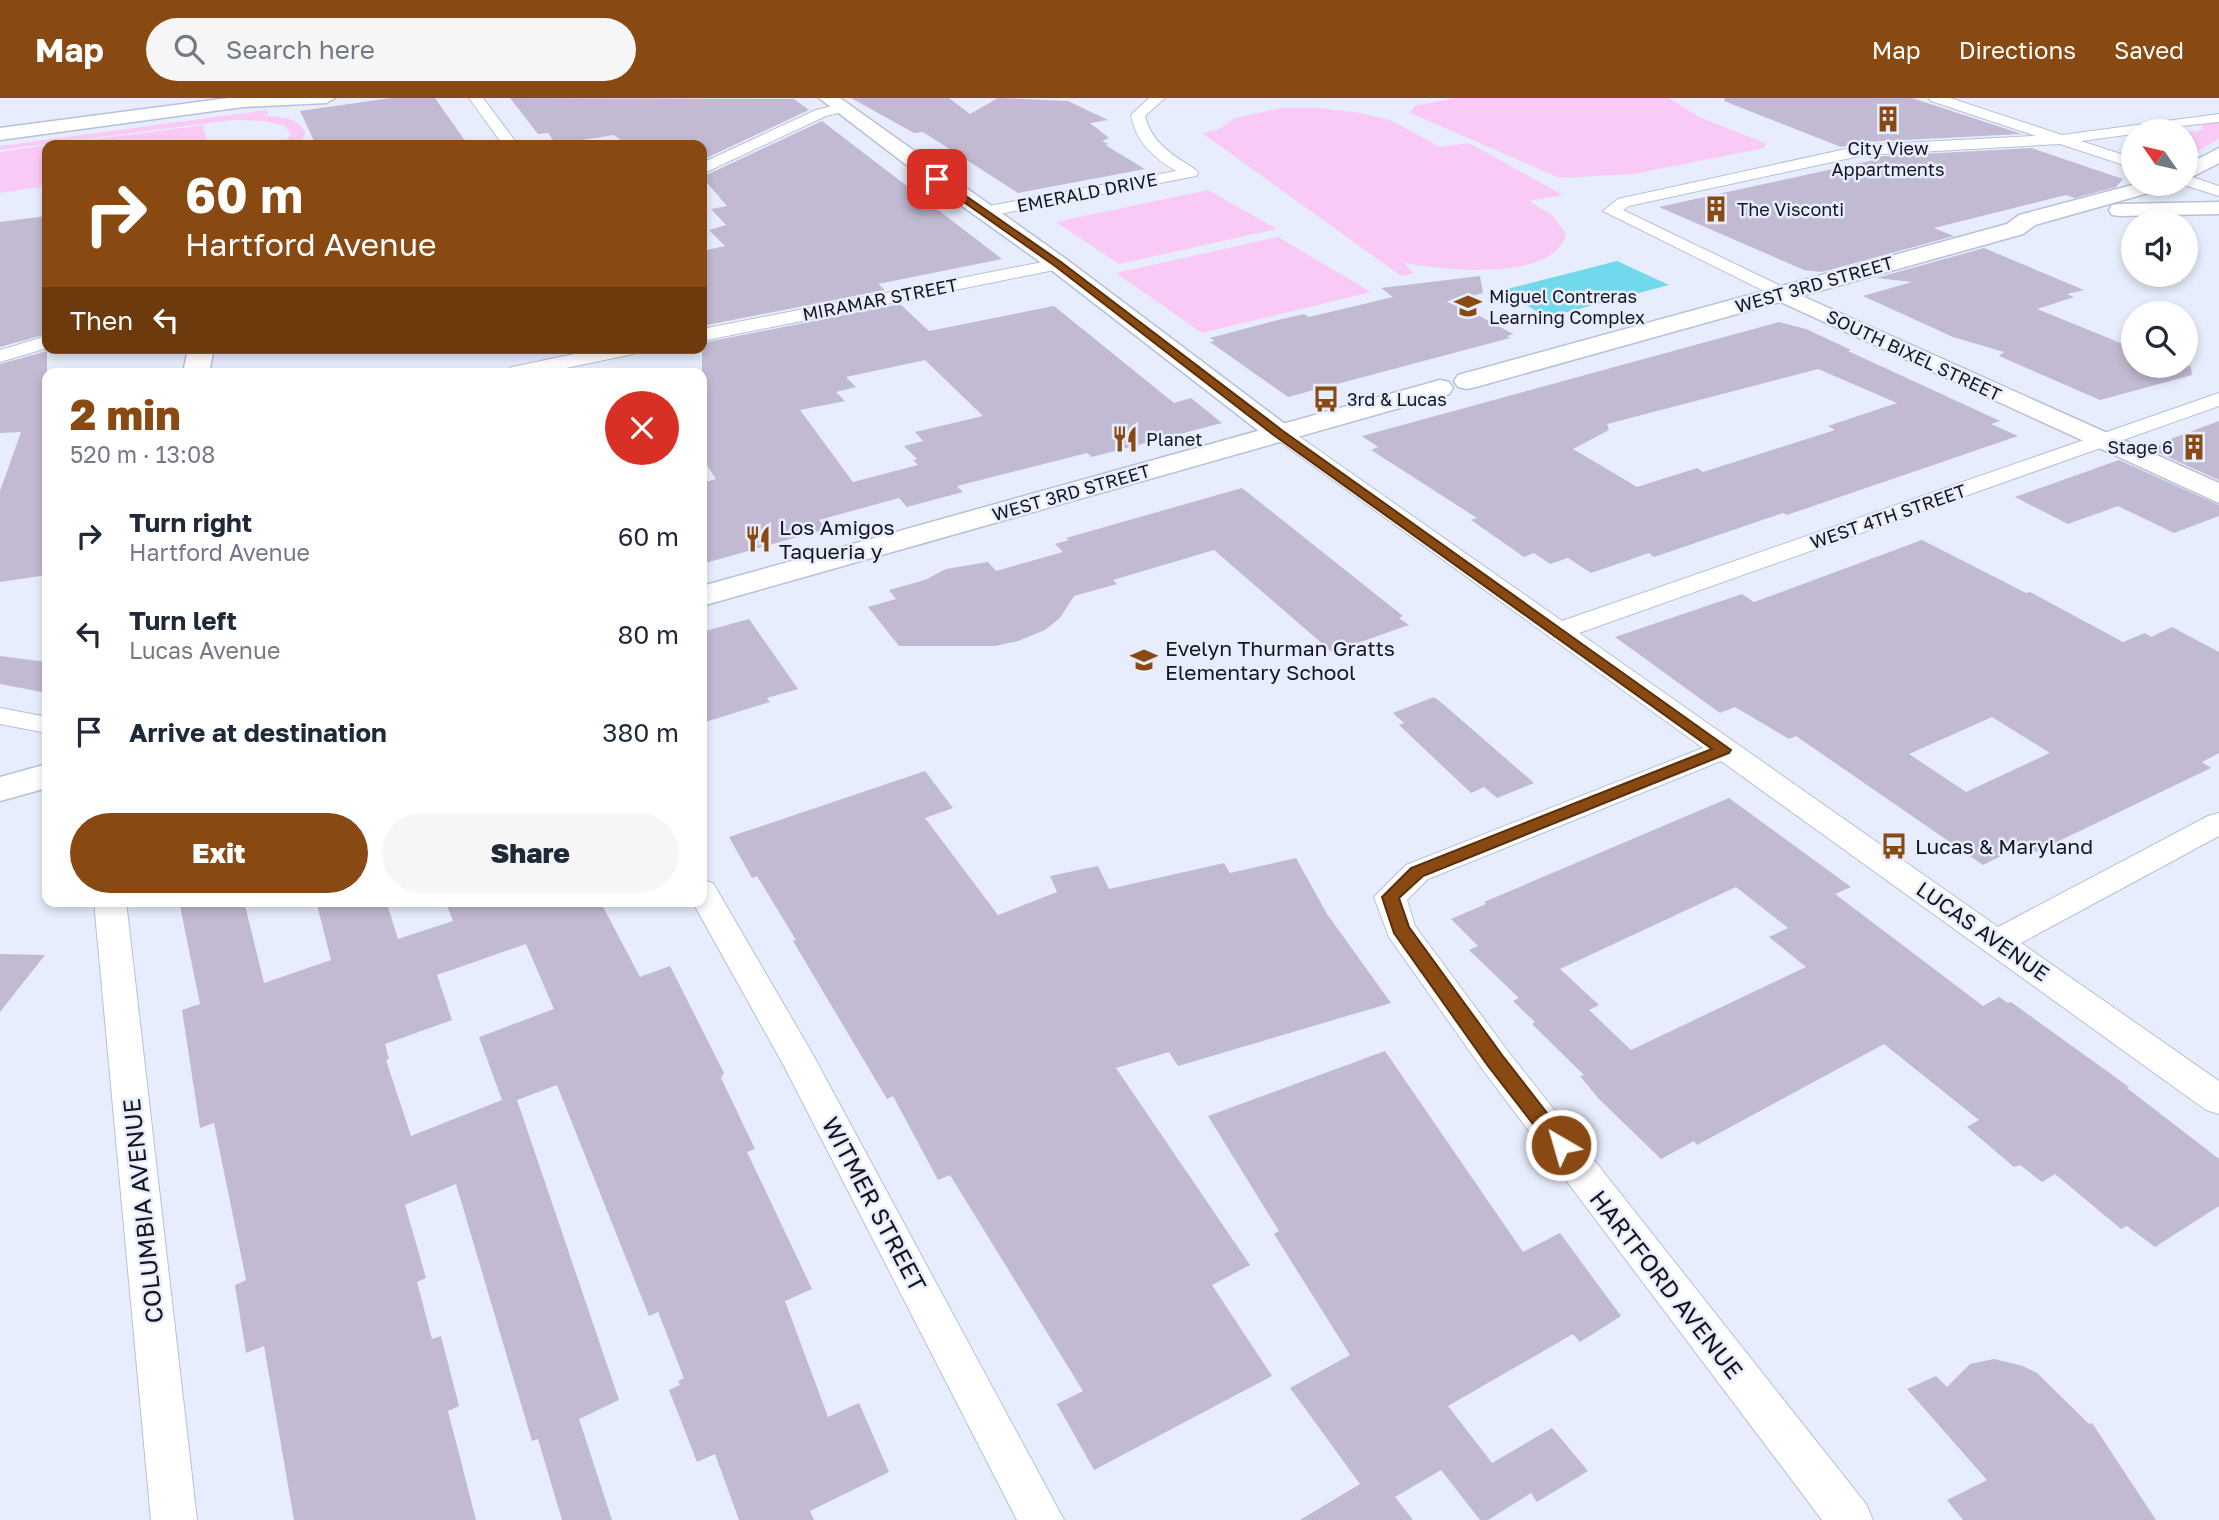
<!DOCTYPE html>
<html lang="en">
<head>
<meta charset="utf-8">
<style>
  :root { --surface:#fff; --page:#f6f6f7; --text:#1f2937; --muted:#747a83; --accent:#894912 }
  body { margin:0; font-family:"Golos Text",sans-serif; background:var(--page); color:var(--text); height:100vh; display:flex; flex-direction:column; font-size:26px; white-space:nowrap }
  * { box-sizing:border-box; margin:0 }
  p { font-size:23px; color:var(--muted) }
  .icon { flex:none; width:38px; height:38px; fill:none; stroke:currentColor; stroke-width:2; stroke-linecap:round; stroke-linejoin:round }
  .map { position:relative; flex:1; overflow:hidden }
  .details { position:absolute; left:42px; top:270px; width:665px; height:539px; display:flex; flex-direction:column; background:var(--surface); border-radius:14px; box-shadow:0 4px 10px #0003 }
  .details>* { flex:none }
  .guide { position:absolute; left:42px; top:42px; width:665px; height:214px; border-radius:14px; box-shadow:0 4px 10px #0003; background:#894912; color:#fff; overflow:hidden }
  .needle { width:46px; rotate:304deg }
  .tools { position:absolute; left:2121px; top:21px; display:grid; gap:14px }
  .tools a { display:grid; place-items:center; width:77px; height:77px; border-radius:50%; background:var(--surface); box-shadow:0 4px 10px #0003; font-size:35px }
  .pin { position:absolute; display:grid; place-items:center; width:60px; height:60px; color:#fff; margin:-30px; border-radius:14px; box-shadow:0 4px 10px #0006 }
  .me { position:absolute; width:77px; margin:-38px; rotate:322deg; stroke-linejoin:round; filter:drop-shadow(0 0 5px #0008) }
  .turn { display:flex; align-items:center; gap:24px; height:147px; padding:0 28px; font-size:32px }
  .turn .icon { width:91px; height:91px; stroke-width:2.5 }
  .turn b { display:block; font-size:49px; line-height:60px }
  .then { display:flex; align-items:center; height:66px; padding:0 28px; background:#0003; gap:14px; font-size:26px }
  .round { display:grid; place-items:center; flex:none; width:74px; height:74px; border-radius:37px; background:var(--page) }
  .overview { display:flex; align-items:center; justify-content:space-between; height:119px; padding:0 28px }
  h1 { font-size:42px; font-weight:800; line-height:52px; color:var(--accent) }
  .primary-button { display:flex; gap:14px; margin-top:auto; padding:14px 28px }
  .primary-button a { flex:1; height:80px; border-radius:42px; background:var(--accent); color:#fff; font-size:28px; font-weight:800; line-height:80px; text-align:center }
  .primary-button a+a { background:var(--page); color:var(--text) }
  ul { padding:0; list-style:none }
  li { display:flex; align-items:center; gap:21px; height:98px; padding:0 28px }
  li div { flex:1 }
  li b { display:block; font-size:26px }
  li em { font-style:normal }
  header { display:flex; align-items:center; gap:42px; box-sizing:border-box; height:98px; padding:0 35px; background:var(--accent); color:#fff }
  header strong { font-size:33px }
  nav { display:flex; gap:38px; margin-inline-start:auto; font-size:24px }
  .search { width:490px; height:63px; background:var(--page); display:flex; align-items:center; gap:18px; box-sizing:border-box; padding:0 24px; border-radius:38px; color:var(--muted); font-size:26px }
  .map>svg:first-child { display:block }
  .green { fill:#facaf7 }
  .water { fill:#70d9ec }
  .building { fill:#c1bad2; fill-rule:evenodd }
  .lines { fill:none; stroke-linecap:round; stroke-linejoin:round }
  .minor-casing { stroke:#b7c0d7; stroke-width:2 }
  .tertiary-casing { stroke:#b7c0d7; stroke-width:3 }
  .secondary-casing { stroke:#b7c0d7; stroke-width:3 }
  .primary-casing { stroke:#b7c0d7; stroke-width:3 }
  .minor { fill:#fff; fill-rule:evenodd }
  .tertiary { fill:#fff; fill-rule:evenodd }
  .secondary { fill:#fff; fill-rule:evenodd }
  .primary { fill:#fff; fill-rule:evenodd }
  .route { fill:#894912; stroke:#592f0c; stroke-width:2 }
  .labels { text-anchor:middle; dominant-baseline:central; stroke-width:5; stroke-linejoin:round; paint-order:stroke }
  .far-poi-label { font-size:18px; fill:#13161f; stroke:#e7edfc; text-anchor:start }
  .far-street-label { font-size:18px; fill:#13161f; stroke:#e7edfc }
  .poi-label { font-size:21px; fill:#13161f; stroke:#e7edfc; text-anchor:start }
  .street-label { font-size:21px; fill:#13161f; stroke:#e7edfc }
  .near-street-label { font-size:24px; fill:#13161f; stroke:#e7edfc }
</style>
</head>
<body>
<header>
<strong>Map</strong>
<div class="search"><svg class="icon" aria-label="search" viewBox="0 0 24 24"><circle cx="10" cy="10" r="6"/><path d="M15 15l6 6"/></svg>Search here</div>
<nav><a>Map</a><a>Directions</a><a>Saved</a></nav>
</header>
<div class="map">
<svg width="2219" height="1422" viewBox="0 0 2219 1422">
  <rect width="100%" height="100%" fill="#e7edfc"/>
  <g class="green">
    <path d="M1456 0H1669L1699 19 1765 45V50L1634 76 1560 80 1410 15 1414 8Z"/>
    <path d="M1281 10H1318L1355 14 1390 22 1440 49 1469 45 1563 97 1529 103 1553 118 1566 136C1554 185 1441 172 1404 165L1414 175 1401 178 1202 35 1218 32 1235 20Z"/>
    <path d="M267 12 268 16 264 18C279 19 301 19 306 36L296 47H281L291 37 285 28 264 23 233 22 0 52V48Z"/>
    <path d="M2219 24V41L2186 60V34L2203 32 2201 26Z"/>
    <path d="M203 27 208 47H49Z"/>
    <path d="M47 47V88L0 95V54Z"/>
    <path d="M1208 92 1277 131 1119 166 1056 124Z"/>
    <path d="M1278 139 1371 194 1202 235 1116 175Z"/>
  </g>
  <path class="water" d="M1617 163 1669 187 1548 219 1499 193Z"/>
  <g class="building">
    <path d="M391 0H435L468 47H316L300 13Z"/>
    <path d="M510 0 794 1 809 12 702 62V47H658L654 43 627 47 614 37 556 46 548 35 538 36Z"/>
    <path d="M851 0H949L970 16 998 0 1068 3 1108 22 1090 25 1109 40 1102 43 1109 46 1105 47 1145 71 1018 95 923 34 914 35Z"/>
    <path d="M1725 0H1912L2022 36 1864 44 1841 49 1724 3Z"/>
    <path d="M822 23 1002 161 878 186 885 192 702 228V153L725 148 709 132 726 127 711 111 727 108 702 79Z"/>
    <path d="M2031 50 2123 81 2116 89 2075 100 2066 97 1934 130 1954 138 1822 174 1804 172 1659 109 1874 62 1868 59Z"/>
    <path d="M46 118 47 236 0 249V124Z"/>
    <path d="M1984 150 2084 192 2067 196 2074 199 2037 211 2133 250V268H2191L2192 277 2100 302 1999 258 2004 254 1953 239 1863 198 1912 184 1876 180Z"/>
    <path d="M1480 178 1483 195 1452 203 1513 236 1507 238 1510 240 1288 299 1210 244 1215 243 1210 240 1274 223 1304 216 1309 219 1393 199 1381 190Z"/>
    <path d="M900 206 929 233 1054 208 1174 305 1191 300 1222 325 1092 359 1087 355 957 388 963 394 907 409 899 400 819 422 826 431 702 466V385L716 381 702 360V245ZM925 262 983 318 915 334 923 343 904 348 917 361 913 362 918 367 853 384 800 312 845 303 836 294 856 289 846 279Z"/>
    <path d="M1779 224 1806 231 1851 252 1848 253 2000 323 1991 326 2018 338 1787 417 1783 415 1654 459 1649 455 1591 475 1568 460 1550 466 1534 455 1524 459 1471 422 1477 420 1371 352 1378 349 1362 338ZM1818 271 1897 305 1828 328 1835 332 1785 348 1703 374 1697 370 1637 389 1573 351 1609 332 1607 326Z"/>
    <path d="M47 253V477L0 484V393L21 334 0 335V266Z"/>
    <path d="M2219 323V382L2150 351 2163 346 2160 345Z"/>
    <path d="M2119 362 2219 407V418L2174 435 2118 408 2068 426 2015 399Z"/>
    <path d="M1242 390 1403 518 1399 520 1409 527 1332 554 1214 452 1113 482 1117 486 1074 498 1060 520 1045 532 1018 543 995 548H899L868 509 896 501 889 492 925 482 946 471 988 464 996 473 1063 454 1055 446 1069 442 1066 440Z"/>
    <path d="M1922 442 2026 495 2030 494 2123 544 2145 535 2151 539 2172 529 2219 554V655L2202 664 2211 670 2036 754 2029 749 2018 755 2013 752 1983 767 1796 638 1789 641 1735 609 1720 615 1615 539 1742 496 1754 504ZM1992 619 2050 655 1966 694 1909 656Z"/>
    <path d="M749 521 798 591 767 600 770 604 702 625V534Z"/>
    <path d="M0 558 47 564V595L0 586Z"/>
    <path d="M1434 599 1443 606 1534 685 1497 700 1484 689 1471 695 1399 627 1404 625 1393 615Z"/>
    <path d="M925 673 953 710 925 720 998 817 1057 794 1050 778 1098 768 1109 791 1224 765 1230 775 1296 760 1327 816 1391 905 1178 968 1169 954 1116 970 1250 1167 1212 1187 1272 1278 1094 1372 1057 1306 1083 1293 950 1077 938 1082 893 998 887 1001 793 843 796 842 757 778 752 780 729 739Z"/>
    <path d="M1729 700 1851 789 1835 796 1983 908 1999 899 2008 905 2011 904 2129 989 2127 990 2219 1061V1108L2155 1149 2127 1128 2121 1131 2055 1076 2042 1084 2020 1067 2014 1069 1967 1029 1979 1022 1884 946 1697 1047 1694 1043 1661 1061 1599 1001 1580 978 1584 977 1532 926 1535 924 1513 903 1519 900 1469 852 1478 848 1451 821 1486 806 1484 804ZM1736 789 1788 830 1769 839 1806 869 1631 952 1589 912 1599 907 1560 871Z"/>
    <path d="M179 803H244L264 885 331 862 316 803H386L398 841 453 823 445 803H600L640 879 670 868 724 975 721 980 755 1051 747 1054 812 1191 785 1203 828 1319 859 1305 889 1374 810 1413 814 1422H739L715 1356 697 1364 669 1292 680 1287 678 1283 684 1280 658 1214 649 1218 557 987 517 1002 619 1302 579 1321 612 1422H562L538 1341 532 1343 456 1086 405 1107 426 1180 417 1184 432 1241 441 1238 459 1308 448 1313 476 1422H294L264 1248 246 1255 235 1187 246 1182 214 1025 200 1030 182 912 200 906ZM526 846 554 911 479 939 502 1002 411 1038 386 962 389 961 385 946 452 922 437 877Z"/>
    <path d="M0 856 45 857 0 914Z"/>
    <path d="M1385 953 1523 1154 1560 1135 1621 1218 1580 1244 1573 1236 1448 1308 1492 1365 1552 1330 1588 1373 1537 1404 1531 1395 1488 1422H1480L1441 1372 1395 1399 1413 1422H1300L1360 1386 1290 1290 1350 1257 1274 1136 1279 1133 1208 1018Z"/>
    <path d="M1994 1261 2023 1268 2037 1275 2089 1326 2092 1325 2156 1422H1963L1947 1402 1987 1382 1907 1291 1936 1278 1947 1289 1970 1266Z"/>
  </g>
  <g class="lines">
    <g class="minor-casing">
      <g id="minor">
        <path d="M469 0H483L518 47H503Z"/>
        <path d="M1149 0H1165L1145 18C1152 46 1173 57 1196 72L1198 75 1196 78 984 119 976 114 984 109 1176 73C1153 59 1136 44 1131 17Z"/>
        <path d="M1929 0H1950L2062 37 2219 16V24L2133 33V36L2081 43 2133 60V70L2060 46 1864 57 1629 108 1623 112 1789 192 1791 196 1789 200 1782 202 1603 113 1618 101 1864 47 2036 38 1931 3Z"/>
        <path d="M841 6 848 10 846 13 826 18 702 76V65L816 12Z"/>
        <path d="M2186 77 2219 88V98L2181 86H2186Z"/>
        <path d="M1058 161 1064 162 1067 166 1064 170 702 243V231Z"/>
        <path d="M47 238V250L0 264V252Z"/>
        <path d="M603 250H643L633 256 542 275H502L512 269Z"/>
        <path d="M2219 295V308L1579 535 1998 829 2208 718 2219 715V738L2021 845 2219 983V1016L2206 1012 1721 663 1428 781 1407 802 1415 828 1507 952 1866 1406 1873 1422H1822L1483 972 1389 839 1374 799 1406 767 1703 650 1268 335 1271 330H1287L1562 523Z"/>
        <path d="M0 610 47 619V635L0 626Z"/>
        <path d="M702 782 713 785 812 955 1064 1422H1017L784 968 692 803H702Z"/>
        <path d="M94 803H126L197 1422H151Z"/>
      </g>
    </g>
    <g class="tertiary-casing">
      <g id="tertiary">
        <path d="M819 0H840L1066 161 1289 329 1293 335 1289 341 1279 343 1269 341 1050 171 930 85Z"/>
        <path d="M1782 189 2219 385V405L1774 201 1770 196 1774 191Z"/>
        <path d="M188 250H214L209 275H183Z"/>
      </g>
    </g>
    <g class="secondary-casing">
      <g id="secondary">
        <path d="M2219 50V65L2186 82V67Z"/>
        <path d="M2136 86H2169L2166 90 2035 127 2023 136 1476 289 1467 291 1458 289 1454 283 1458 277 2007 126 2019 117Z"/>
        <path d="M2219 104V116L2120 118 2112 117 2109 112 2112 107 2120 106Z"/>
        <path d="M1440 282 1449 284 1453 290 1449 296 702 508V488Z"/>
        <path d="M47 666V690L0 703V679Z"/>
      </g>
    </g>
    <g class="primary-casing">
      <path id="primary" d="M228 0H335L326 5 243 9 0 42V30Z"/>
    </g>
    <use href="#minor" class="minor"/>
    <use href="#tertiary" class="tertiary"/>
    <use href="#secondary" class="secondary"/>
    <use href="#primary" class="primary"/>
  </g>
  <path class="route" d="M934 80H940L1061 164 1283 333 1731 652 1729 655 1423 778 1399 800 1409 829 1502 957 1568 1042 1571 1047 1568 1053 1561 1055 1554 1053 1488 968 1394 835 1382 799 1411 770 1712 651 1275 338 1055 168 934 83Z"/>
  <defs>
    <g id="building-bare" transform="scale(2.1)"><path d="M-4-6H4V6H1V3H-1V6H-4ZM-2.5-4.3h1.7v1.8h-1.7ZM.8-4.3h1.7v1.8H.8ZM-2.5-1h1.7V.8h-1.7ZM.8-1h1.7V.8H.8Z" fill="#894912" stroke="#e7edfc" stroke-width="2.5" paint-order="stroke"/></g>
    <g id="school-bare" transform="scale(2.1)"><path d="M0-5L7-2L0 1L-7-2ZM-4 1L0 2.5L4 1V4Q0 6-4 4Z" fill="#894912" stroke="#e7edfc" stroke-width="2.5" paint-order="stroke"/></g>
    <g id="bus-bare" transform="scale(2.1)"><path d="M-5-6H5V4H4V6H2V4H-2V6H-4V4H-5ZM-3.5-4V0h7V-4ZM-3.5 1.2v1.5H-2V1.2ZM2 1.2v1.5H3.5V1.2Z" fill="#894912" stroke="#e7edfc" stroke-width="2.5" paint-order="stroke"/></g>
    <g id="restaurant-bare" transform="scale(2.1)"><path d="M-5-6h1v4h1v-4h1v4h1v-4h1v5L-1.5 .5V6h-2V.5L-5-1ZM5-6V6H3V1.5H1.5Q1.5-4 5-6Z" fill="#894912" stroke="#e7edfc" stroke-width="2.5" paint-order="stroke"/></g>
  </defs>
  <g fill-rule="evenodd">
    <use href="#building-bare" x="1888" y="21"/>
    <use href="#building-bare" x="1716" y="111"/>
    <use href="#school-bare" x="1468" y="208"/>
    <use href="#bus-bare" x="1326" y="301"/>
    <use href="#restaurant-bare" x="1125" y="341"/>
    <use href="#building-bare" x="2194" y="349"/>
    <use href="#restaurant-bare" x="758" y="441"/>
    <use href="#school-bare" x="1144" y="562"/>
    <use href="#bus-bare" x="1894" y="748"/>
  </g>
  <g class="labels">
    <g class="far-poi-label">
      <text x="1888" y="50" text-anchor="middle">City View<tspan x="1888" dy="21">Appartments</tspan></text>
      <text x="1737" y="111">The Visconti</text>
      <text x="1489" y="198">Miguel Contreras<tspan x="1489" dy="21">Learning Complex</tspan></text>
      <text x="1347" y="301">3rd &amp; Lucas</text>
      <text x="1146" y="341">Planet</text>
      <text x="2173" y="349" text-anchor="end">Stage 6</text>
    </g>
    <g class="far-street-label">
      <text transform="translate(1087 94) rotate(-11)">EMERALD DRIVE</text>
      <text transform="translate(1814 186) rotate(-16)">WEST 3RD STREET</text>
      <text transform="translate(880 201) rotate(-11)">MIRAMAR STREET</text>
      <text transform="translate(1914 257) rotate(25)">SOUTH BIXEL STREET</text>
      <text transform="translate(1071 394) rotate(-16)">WEST 3RD STREET</text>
      <text transform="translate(1888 418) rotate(-19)">WEST 4TH STREET</text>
    </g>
    <g class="poi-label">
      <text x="779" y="429">Los Amigos<tspan x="779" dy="24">Taqueria y</tspan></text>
      <text x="1165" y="550">Evelyn Thurman Gratts<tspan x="1165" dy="24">Elementary School</tspan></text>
      <text x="1915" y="748">Lucas &amp; Maryland</text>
    </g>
    <g class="street-label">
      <text transform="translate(1983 833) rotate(35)">LUCAS AVENUE</text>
    </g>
    <g class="near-street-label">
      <text transform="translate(875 1106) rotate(62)">WITMER STREET</text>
      <text transform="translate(142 1113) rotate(-96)">COLUMBIA AVENUE</text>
      <text transform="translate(1667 1186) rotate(52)">HARTFORD AVENUE</text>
    </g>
  </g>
</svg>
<div class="tools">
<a><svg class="needle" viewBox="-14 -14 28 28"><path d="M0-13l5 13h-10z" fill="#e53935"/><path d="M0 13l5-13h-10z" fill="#747a83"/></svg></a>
<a><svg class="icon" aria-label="sound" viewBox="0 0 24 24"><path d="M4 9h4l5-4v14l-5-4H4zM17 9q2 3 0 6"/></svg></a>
<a><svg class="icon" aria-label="search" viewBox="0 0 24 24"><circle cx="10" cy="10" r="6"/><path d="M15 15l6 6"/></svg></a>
</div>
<div class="pin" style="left:937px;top:81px;background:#d93025"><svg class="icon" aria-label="arrive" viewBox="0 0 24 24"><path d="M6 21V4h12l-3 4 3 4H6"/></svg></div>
<svg class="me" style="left:1561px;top:1047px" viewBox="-20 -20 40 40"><circle r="17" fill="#894912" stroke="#fff" stroke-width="3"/><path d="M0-11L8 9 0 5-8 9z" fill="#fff"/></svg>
<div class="guide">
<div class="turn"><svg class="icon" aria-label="right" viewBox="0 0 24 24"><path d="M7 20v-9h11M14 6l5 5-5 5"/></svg><div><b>60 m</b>Hartford Avenue</div></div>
<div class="then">Then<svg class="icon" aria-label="left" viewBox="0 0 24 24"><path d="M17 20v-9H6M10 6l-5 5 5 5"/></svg></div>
</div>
<section class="details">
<div class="overview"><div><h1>2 min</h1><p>520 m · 13:08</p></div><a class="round" style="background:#d93025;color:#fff"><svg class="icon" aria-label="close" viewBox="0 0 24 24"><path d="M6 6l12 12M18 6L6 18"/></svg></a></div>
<ul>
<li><svg class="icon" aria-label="right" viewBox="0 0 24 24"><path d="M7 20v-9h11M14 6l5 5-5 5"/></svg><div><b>Turn right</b><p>Hartford Avenue</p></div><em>60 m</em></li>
<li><svg class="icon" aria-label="left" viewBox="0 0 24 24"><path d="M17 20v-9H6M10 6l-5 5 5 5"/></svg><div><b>Turn left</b><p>Lucas Avenue</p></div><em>80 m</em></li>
<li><svg class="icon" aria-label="arrive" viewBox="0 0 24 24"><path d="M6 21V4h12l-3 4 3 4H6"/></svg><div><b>Arrive at destination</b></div><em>380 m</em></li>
</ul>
<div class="primary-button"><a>Exit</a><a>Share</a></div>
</section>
</div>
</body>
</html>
